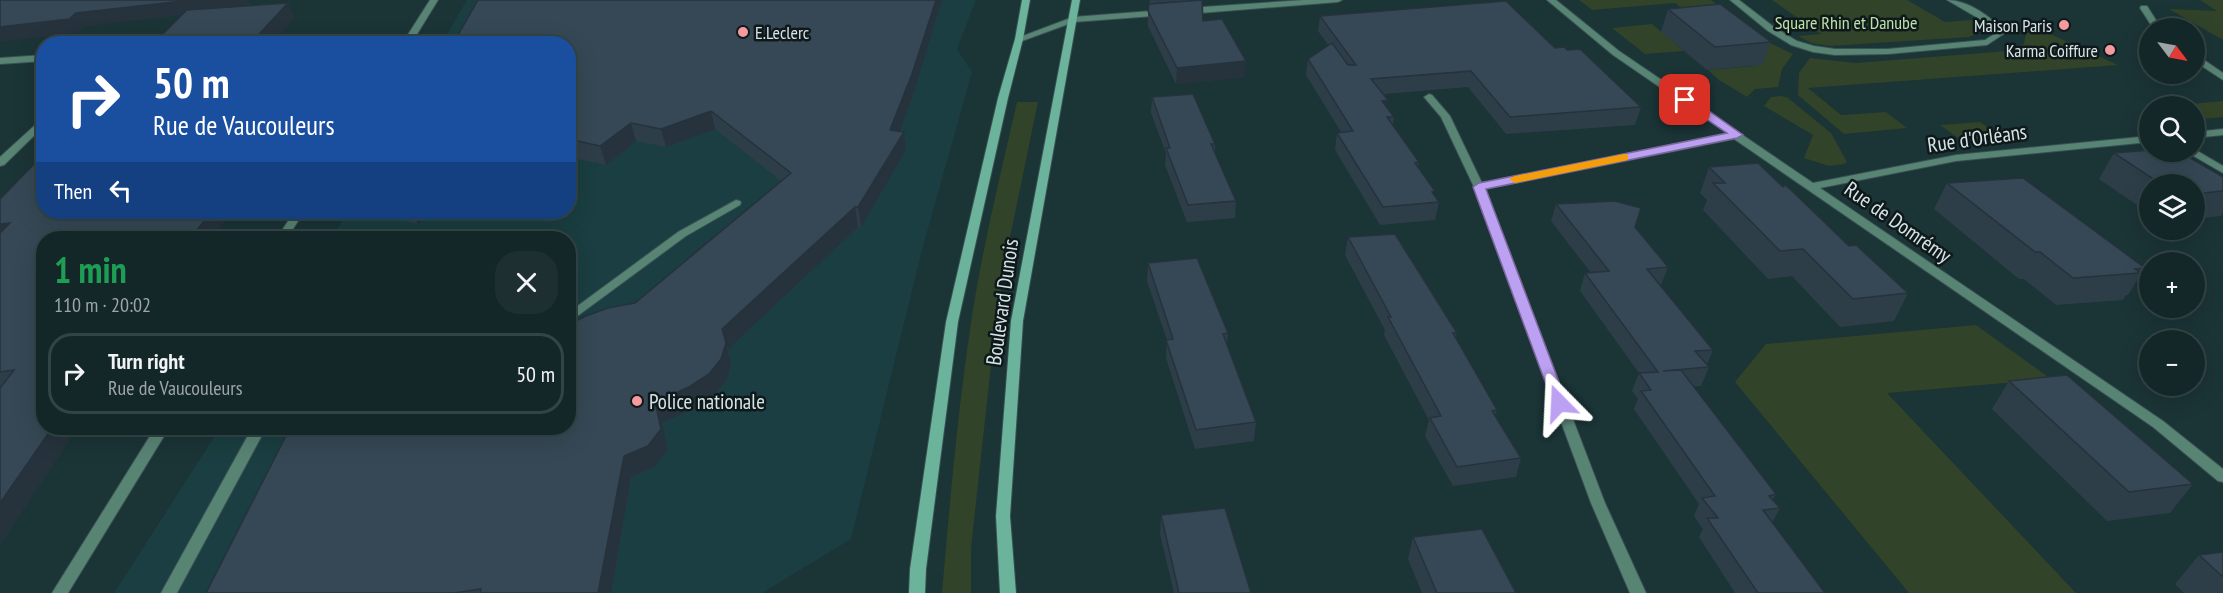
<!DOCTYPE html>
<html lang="en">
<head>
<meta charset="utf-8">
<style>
  :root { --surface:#142728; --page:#1d2f30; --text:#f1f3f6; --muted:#9da5a8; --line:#334445 }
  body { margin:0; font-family:"PT Sans Narrow",sans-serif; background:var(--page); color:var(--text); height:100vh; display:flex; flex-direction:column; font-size:22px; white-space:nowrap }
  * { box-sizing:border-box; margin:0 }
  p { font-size:20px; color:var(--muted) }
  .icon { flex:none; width:33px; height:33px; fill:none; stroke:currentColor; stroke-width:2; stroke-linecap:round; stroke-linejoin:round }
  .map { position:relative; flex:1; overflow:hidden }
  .panel { position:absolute; left:36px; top:231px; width:540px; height:204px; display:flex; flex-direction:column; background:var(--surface); border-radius:24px; box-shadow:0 6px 24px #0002,0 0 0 2px var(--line) }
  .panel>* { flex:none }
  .banner { position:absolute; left:36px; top:36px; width:540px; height:183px; border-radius:24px; box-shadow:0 6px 24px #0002,0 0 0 2px var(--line); background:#1a4fa0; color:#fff; overflow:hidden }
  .needle { width:39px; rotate:122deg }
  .controls { position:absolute; left:2139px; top:18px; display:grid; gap:12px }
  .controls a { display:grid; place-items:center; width:66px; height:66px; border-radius:50%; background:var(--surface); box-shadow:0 6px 24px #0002,0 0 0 2px var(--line); font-size:30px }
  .pin { position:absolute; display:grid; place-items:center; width:51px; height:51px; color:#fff; margin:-26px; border-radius:12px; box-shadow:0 3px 9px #0006 }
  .me { position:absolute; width:66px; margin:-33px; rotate:339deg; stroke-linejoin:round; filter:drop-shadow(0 0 4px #0008) }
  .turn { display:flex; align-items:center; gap:21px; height:126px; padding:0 18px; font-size:27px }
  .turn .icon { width:78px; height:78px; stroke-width:2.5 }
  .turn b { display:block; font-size:42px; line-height:51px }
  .then { display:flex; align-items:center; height:57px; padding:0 18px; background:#0003; gap:12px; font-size:22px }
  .round { display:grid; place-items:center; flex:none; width:63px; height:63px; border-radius:24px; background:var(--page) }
  .overview { display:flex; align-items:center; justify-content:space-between; height:102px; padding:0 18px }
  h1 { font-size:36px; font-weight:600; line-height:45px; color:#1e9e55 }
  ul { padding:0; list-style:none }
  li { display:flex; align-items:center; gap:18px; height:81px; margin:0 12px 9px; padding:0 6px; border:3px solid var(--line); border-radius:24px }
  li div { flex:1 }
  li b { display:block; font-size:22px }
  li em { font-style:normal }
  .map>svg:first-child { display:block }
  .built { fill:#1a3e41 }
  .green { fill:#314328 }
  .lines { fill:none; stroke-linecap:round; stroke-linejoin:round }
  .service-casing { stroke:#395052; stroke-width:2 }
  .minor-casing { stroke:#395052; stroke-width:2 }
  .secondary-casing { stroke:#395052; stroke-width:2 }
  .service { fill:#588474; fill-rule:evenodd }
  .minor { fill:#588474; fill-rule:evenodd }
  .secondary { fill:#6bb39a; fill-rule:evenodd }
  .wall { fill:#2e3e49 }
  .shaded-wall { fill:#26323c }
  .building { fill:#364855; stroke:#26323c; stroke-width:1.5 }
  .route { fill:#bca0f2; stroke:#7a689d; stroke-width:1.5 }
  .slow { fill:#f59e0b }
  .poi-dot { fill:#f59b9d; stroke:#0f191b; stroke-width:2 }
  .labels { text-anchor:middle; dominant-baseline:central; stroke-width:5; stroke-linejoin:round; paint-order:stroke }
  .far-park-label { font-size:18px; fill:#bce3a7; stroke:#0f191b }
  .far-poi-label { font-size:18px; fill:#d5e4e5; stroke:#0f191b; text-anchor:end }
  .street-label { font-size:21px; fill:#d5e4e5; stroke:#0f191b }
  .poi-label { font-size:21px; fill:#d5e4e5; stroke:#0f191b; text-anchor:start }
</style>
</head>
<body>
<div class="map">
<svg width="2223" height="593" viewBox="0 0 2223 593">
  <rect width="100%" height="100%" fill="#1b3436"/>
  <path class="built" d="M467 0H976L957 49 972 72 922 250 851 539 762 593H114L220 428H568V238H332L347 212H568V44L442 43Z"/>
  <g class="green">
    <path d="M1579 0H1711L1743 24 1707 28 1675 3 1592 10Z"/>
    <path d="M1772 0H1907L1945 22 1972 20 1982 25 1984 30 1969 37 1830 46 1811 43 1798 36 1821 34Z"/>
    <path d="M2200 0H2223V40L2169 9 2217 11Z"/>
    <path d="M1652 24 1684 51 1645 54 1612 28Z"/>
    <path d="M2046 32 2118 65 1808 88 1841 115 1886 112 1907 128 1844 134 1798 95 1799 73 1810 58 1856 63 2007 51 2024 44 2026 33Z"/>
    <path d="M1770 43 1793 54 1782 69 1778 87 1755 89 1747 97 1719 80 1708 70 1755 66Z"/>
    <path d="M1782 96 1788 98 1831 133 1847 162 1844 164 1829 166 1804 158 1813 135 1764 106 1771 97Z"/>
    <path d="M2223 101V117L2195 120 2194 106H2170Z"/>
    <path d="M1017 102H1038L1008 247 995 329 971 548V593H942C950 500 958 408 972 316 983 244 1001 173 1017 102Z"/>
    <path d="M1980 122 2002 137 1961 140 1940 125Z"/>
    <path d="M1976 325 2051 379 1887 393 2076 593H1909L1735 382 1766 344Z"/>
  </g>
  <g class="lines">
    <g class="service-casing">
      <g id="service">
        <path d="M1730 0H1739L1774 27 1797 41 1814 46 1835 49H1888L1942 44 1985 40 1996 33 1983 21 1947 0C1968 0 1992 17 2005 33L1987 45 1888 54 1835 55 1813 52 1791 45 1768 31Z"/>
        <path d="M2141 6H2147L2161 28H2153L2140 8Z"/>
        <path d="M2194 53 2223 73V80L2194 61Z"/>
        <path d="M736 200 740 201 741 203 740 205 686 236 568 323V313L678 232Z"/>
        <path d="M252 428H266L177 593H161Z"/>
      </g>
    </g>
    <g class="minor-casing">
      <g id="minor">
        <path d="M430 0H438L411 44H402Z"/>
        <path d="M1304 0H1342L1338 2 1188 14 1184 11 1188 8Z"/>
        <path d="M1547 0H1556L1619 51 1813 183 1956 155 2150 136V142L1956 161 1820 188 2163 421 2223 469V482L2218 481 2153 427 1734 139 1485 189 1605 503 1646 593H1630L1591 503 1474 187 1441 117 1424 97 1429 94 1432 95 1450 116 1482 183 1728 134 1613 55Z"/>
        <path d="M1164 10 1167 11V15L1074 22 1022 41 1015 39 1073 17Z"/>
        <path d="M44 55V61L0 64V58Z"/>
        <path d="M44 117V126L4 165 0 166V157Z"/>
        <path d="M2223 129V135L2194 138V132Z"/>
        <path d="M2194 149 2223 166V173L2190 154 2189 152H2194Z"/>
        <path d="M294 212H304L287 238H277Z"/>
        <path d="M155 428H169L68 593H52Z"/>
      </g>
    </g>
    <g class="secondary-casing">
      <g id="secondary">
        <path d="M1022 0H1030L1023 39 1008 98 958 322 926 569 925 593H909L910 569 946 322 998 98 1015 39Z"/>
        <path d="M1072 0H1080L1023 321 1010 516 1016 593H1000L996 516 1011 321Z"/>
      </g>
    </g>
    <use href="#service" class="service"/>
    <use href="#minor" class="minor"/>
    <use href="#secondary" class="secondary"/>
  </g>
  <g class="wall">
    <path d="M478 0H942L914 92 899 131 904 132 906 150 861 227H858L728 349 731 364 727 379 715 394 695 408 662 423 668 449 655 467 631 477 611 593H206L568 428 635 303 781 181 715 129 666 147 636 141 606 165 568 157V44Z"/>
    <path d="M1150 0H1202L1203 21 1245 77 1176 84 1148 26V11Z"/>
    <path d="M1668 9 1771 42 1762 65 1707 70 1661 32Z"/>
    <path d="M1320 16 1555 48 1567 50 1641 107 1635 125 1506 134 1468 87 1384 94 1387 107 1394 117 1393 126 1419 162 1418 167 1434 195 1439 202 1435 220 1380 225 1335 150 1337 133 1341 132 1306 75 1308 59 1329 46 1318 31Z"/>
    <path d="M1152 97 1215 144V153L1236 201 1235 218 1187 222 1165 165 1166 153 1151 113Z"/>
    <path d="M2114 153 2223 177V213L2221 216 2194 219V184H2150V214L2099 179Z"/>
    <path d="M1709 167 1783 187 1849 246 1908 293 1894 321 1840 327 1792 276 1768 279 1703 210 1707 200 1700 193Z"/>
    <path d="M1947 183 2145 268 2128 295H2126L2123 300 2056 305 2024 279H2019L1934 209Z"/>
    <path d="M0 199 44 212H229L230 214 44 238V428H77L0 544Z"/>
    <path d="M1556 204 1635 227 1668 267 1661 285H1660L1713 350 1707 365 1709 367 1701 386H1693L1776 494 1773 499 1780 508 1772 523 1825 593H1735L1699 537 1703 529 1694 516 1699 504 1634 409 1638 399 1632 391 1639 373 1580 291 1585 273H1591L1551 221Z"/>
    <path d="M376 212H435L418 224 377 214Z"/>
    <path d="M1348 237 1457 333 1455 338 1497 410 1495 415 1521 458 1516 477 1453 486 1425 436 1429 420 1384 335 1385 330 1345 255Z"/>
    <path d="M1148 263 1228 333 1227 345 1256 422 1254 441 1195 449 1166 358 1167 340 1147 281Z"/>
    <path d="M2009 381 2193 484 2170 513 2107 521 1992 409Z"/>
    <path d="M1161 515 1251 593H1174L1160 534Z"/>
    <path d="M1413 537 1516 593H1422L1408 559Z"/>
    <path d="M2223 552V593H2184L2175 584 2199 555Z"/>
  </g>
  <g class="shaded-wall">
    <path d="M192 0H249L250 7 83 27 77 33 0 42V27L76 13Z"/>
    <path d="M936 0H942L914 92 893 149 890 130Z"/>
    <path d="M288 3 295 18 271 44H250Z"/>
    <path d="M1246 61 1245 77 1176 84 1177 68Z"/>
    <path d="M1388 100 1386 117 1382 101Z"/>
    <path d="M711 111 715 129 666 147 661 129Z"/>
    <path d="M631 123 636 141 606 165 600 146Z"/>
    <path d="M904 132 906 150 861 227 858 207Z"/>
    <path d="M855 207 858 227 728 349 722 329Z"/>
    <path d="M211 212H229L230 214 213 238H191Z"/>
    <path d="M412 212H435L418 224Z"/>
    <path d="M10 223 0 242V224Z"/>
    <path d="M726 343 731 364 727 379 715 394 695 408 662 423 668 449 655 467 631 477 611 593H598L624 456 655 402Z"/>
    <path d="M52 428H77L0 544V503Z"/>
  </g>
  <g class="building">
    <path d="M0 0H192L76 13 69 19 0 27Z"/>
    <path d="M478 0H936L912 74 890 130 904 132 858 207H855L722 329 726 343 721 359 709 374 689 387 655 402 661 429 648 446 624 456 598 593H480L481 589 454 593H206L290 428H568V325L586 316 608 308 635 303 791 173 711 111 661 129 631 123 600 146 568 139V44H453Z"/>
    <path d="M1202 0 1203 21 1222 19 1246 61 1177 68 1148 11 1149 4Z"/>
    <path d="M1506 1 1555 48 1564 47 1567 50 1580 49 1641 107 1510 117 1471 71 1371 79 1388 100 1382 101 1394 117H1387L1419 162 1415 163 1435 191 1432 192 1439 202 1383 207 1337 133 1353 131 1308 59 1332 43 1348 65H1356L1320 16Z"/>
    <path d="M288 3 250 44H153L187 10Z"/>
    <path d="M1720 4 1771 42 1715 47 1668 9Z"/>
    <path d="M1193 94 1215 144H1211L1236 201 1188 205 1166 148H1170L1152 97Z"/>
    <path d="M2150 150V152H2180L2223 177V191L2194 194V184H2161L2114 153Z"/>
    <path d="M44 154V212H211L191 238H44V428H52L0 503V388L14 370 0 372V233L10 223 0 224V199Z"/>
    <path d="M1758 163 1783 187 1785 185 1791 190 1849 246 1856 245 1908 293 1853 299 1803 249 1780 251 1713 183H1725L1709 167Z"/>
    <path d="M2023 178 2145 268 2135 269 2141 273 2073 278 2040 252H2035L1947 183Z"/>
    <path d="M1615 201 1641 208 1635 227 1668 267 1647 269 1713 350 1695 351 1709 367 1663 371 1681 370 1776 494 1769 496 1780 508 1763 510 1825 593H1758L1707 518H1718L1702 498 1715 496 1641 391 1651 390 1639 373 1658 372 1585 273 1609 271 1556 204Z"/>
    <path d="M1395 234 1457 333H1453L1497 410 1492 411 1521 458 1457 467 1430 418 1441 416 1388 317H1391L1348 237Z"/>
    <path d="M1197 258 1228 333 1223 334 1256 422 1196 430 1166 340 1173 339 1148 263Z"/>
    <path d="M2067 375 2193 484 2129 492 2009 381Z"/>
    <path d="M1225 508 1251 593H1179L1161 515Z"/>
    <path d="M1482 529 1516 593H1437L1413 537Z"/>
    <path d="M2223 552V577L2199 555Z"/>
  </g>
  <path class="route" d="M1681 97H1689L1743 135 1737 138 1486 189 1567 403 1559 408 1554 406 1473 187 1479 183 1727 133 1681 102Z"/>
  <path class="slow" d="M1624 154 1628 155V160L1515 183 1509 179 1515 176Z"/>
  <g class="poi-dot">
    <circle cx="2064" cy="25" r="6"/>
    <circle cx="743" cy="32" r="6"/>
    <circle cx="2110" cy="50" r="6"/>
    <circle cx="637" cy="401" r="6"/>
  </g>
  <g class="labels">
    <g class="far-park-label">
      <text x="1846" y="22">Square Rhin et Danube</text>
    </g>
    <g class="far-poi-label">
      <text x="2052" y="25">Maison Paris</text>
      <text x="755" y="32" text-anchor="start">E.Leclerc</text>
      <text x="2098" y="50">Karma Coiffure</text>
    </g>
    <g class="street-label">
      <text transform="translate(1977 138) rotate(-8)">Rue d'Orléans</text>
      <text transform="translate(1898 222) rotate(35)">Rue de Domrémy</text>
      <text transform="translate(1002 302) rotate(-82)">Boulevard Dunois</text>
    </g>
    <g class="poi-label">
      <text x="649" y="401">Police nationale</text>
    </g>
  </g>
</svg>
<div class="controls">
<a><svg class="needle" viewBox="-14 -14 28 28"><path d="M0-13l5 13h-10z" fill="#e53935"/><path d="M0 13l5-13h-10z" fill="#9da5a8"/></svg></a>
<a><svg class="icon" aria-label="search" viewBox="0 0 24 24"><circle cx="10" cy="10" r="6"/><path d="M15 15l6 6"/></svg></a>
<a><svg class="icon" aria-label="layers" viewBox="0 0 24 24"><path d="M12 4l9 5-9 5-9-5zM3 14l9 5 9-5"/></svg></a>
<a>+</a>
<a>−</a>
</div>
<div class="pin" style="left:1685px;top:100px;background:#d93025"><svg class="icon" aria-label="arrive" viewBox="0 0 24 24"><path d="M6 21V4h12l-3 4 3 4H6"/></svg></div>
<svg class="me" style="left:1559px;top:403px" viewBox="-20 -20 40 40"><path d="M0-17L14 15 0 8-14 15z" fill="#bca0f2" stroke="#fff" stroke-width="4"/></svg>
<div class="banner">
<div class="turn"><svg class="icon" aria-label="right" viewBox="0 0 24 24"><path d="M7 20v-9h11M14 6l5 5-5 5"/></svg><div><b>50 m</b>Rue de Vaucouleurs</div></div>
<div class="then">Then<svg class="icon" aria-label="left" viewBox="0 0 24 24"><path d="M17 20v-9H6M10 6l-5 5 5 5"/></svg></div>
</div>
<section class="panel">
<div class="overview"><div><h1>1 min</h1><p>110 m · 20:02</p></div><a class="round"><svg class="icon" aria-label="close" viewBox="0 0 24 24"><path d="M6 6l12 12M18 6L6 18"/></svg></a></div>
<ul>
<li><svg class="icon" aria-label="right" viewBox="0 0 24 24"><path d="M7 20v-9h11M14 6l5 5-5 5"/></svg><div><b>Turn right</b><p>Rue de Vaucouleurs</p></div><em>50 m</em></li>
</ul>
</section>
</div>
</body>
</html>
